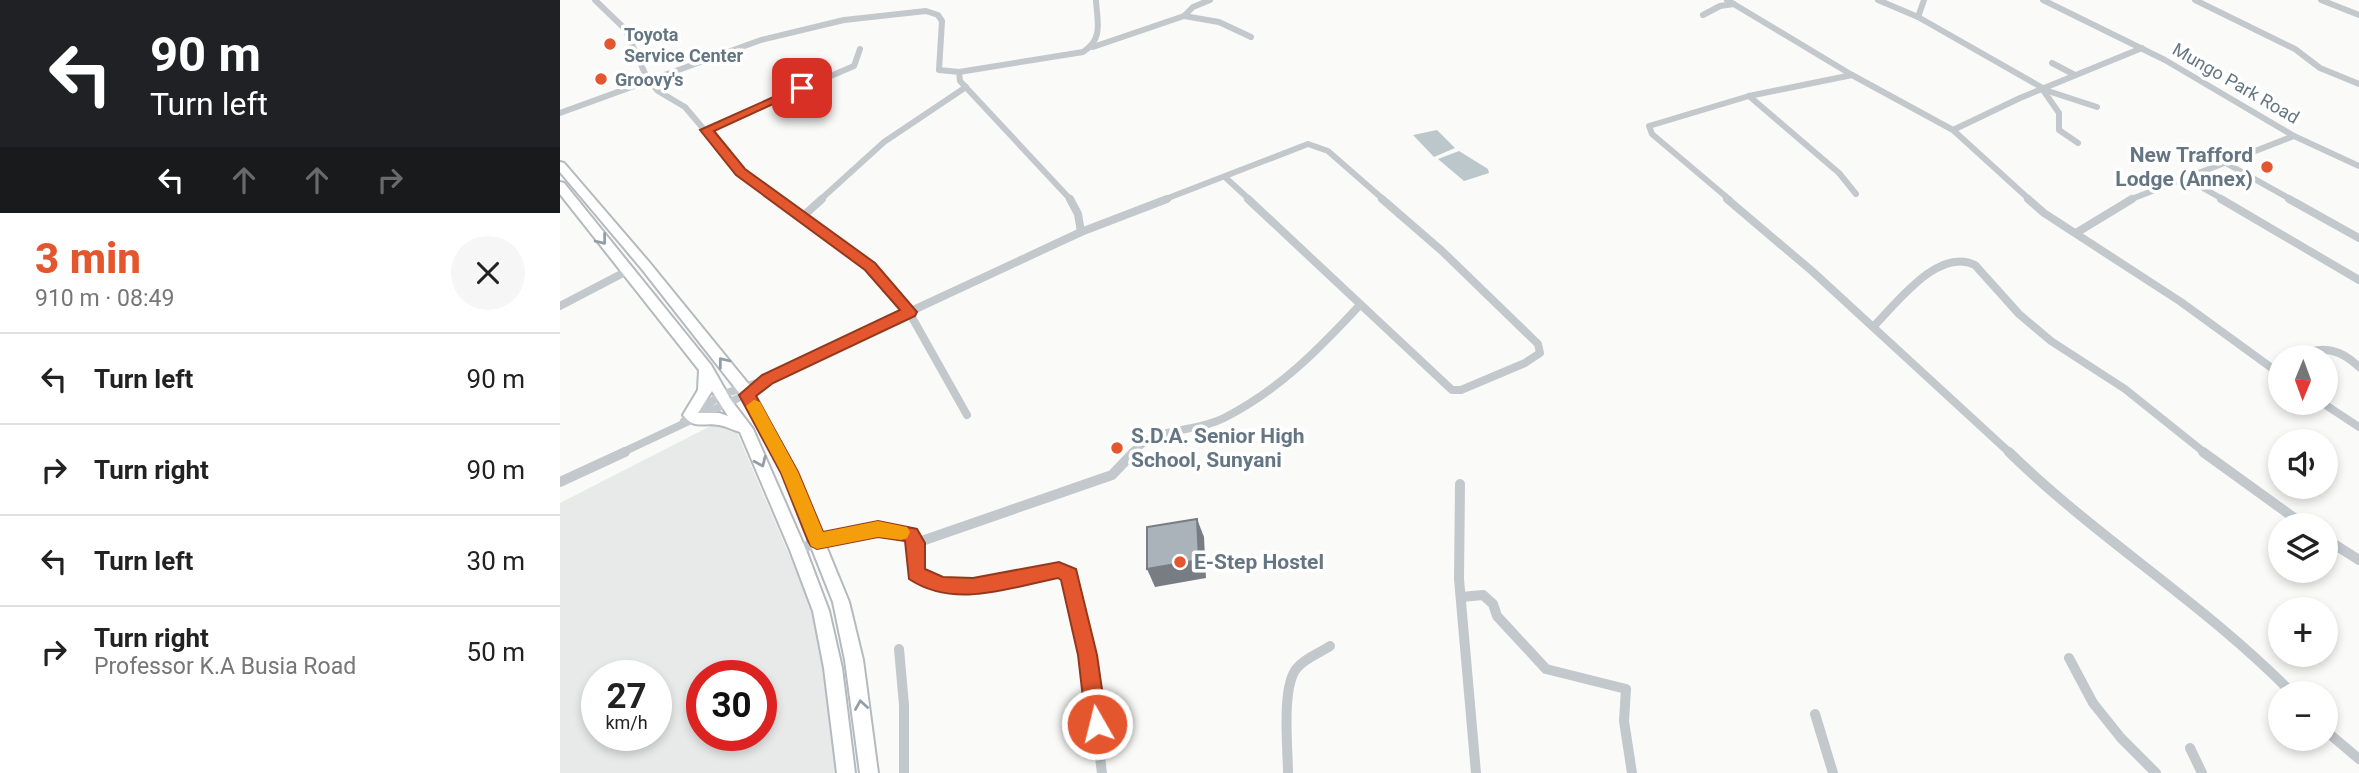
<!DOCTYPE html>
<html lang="en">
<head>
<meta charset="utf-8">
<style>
  :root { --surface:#fff; --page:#f6f6f6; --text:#222; --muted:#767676; --line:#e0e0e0; --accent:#e4572e }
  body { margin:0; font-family:Roboto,sans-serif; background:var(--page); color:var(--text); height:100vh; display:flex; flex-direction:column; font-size:26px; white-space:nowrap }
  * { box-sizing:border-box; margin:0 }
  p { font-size:23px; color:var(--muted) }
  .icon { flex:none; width:38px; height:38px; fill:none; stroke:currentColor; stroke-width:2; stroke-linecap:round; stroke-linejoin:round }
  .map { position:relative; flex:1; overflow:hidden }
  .sheet { display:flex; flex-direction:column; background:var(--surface); width:560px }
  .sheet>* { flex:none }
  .banner { background:#202124; color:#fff; overflow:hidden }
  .needle { width:46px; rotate:181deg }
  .tools { position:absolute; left:1708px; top:345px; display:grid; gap:14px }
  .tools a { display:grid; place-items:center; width:70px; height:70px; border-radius:50%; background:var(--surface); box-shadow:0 4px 10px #0003; font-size:35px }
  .speed { position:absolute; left:21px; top:660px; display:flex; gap:14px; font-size:35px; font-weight:700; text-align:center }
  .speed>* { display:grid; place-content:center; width:91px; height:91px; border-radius:50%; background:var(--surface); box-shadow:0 4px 10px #0003; line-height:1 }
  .speed small { font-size:18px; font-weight:400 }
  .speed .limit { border:10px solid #d22; background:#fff; color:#111 }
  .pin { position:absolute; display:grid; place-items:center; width:60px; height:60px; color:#fff; margin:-30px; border-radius:14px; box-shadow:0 4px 10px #0006 }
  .me { position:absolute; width:77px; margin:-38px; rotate:352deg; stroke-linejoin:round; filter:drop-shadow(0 0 5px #0008) }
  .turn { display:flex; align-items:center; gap:24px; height:147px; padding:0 35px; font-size:32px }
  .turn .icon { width:91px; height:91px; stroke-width:2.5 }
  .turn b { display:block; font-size:49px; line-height:60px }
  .lanes { display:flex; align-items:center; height:66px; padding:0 35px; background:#0003; justify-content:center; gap:35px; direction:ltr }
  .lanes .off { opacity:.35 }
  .round { display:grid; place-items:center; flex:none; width:74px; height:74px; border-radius:37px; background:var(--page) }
  .summary { display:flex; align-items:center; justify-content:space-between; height:119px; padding:0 35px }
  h1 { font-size:42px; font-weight:800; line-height:52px; color:var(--accent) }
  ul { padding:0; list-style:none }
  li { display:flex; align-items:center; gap:21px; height:91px; padding:0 35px; border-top:2px solid var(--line) }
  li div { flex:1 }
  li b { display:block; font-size:26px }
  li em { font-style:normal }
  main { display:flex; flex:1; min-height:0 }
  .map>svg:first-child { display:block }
  .built { fill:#e8e9e9; fill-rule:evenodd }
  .water { fill:#bbc7cb }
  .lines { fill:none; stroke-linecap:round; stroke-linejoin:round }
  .primary-casing { stroke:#b5babe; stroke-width:4 }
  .street-far2 { stroke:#c3c8cc; stroke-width:6 }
  .street-far1 { stroke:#c3c8cc; stroke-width:8 }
  .street { stroke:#c3c8cc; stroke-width:10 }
  .primary { fill:#fff; fill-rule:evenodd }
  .shaded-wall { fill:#777d82 }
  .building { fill:#aab3b9; stroke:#777d82; stroke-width:2 }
  .oneway { stroke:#939fa8 }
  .route { fill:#e4572e; stroke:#94391e; stroke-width:2 }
  .slow { fill:#f59e0b }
  .poi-dot { fill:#e4572e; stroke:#fff; stroke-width:2.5 }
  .labels { text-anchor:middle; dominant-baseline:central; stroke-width:7; stroke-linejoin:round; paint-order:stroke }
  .far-poi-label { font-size:18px; font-weight:bold; fill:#657683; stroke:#fff; text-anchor:start }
  .far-street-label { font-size:18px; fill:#657683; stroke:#fff }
  .poi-label { font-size:21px; font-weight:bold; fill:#657683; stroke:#fff; text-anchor:start }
</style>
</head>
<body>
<main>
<section class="sheet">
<div class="banner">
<div class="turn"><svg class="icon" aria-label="left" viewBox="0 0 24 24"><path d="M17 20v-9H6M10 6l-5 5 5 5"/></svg><div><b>90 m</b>Turn left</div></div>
<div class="lanes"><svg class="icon" aria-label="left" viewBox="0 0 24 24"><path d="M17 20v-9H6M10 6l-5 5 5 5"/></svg><svg class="icon off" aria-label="ahead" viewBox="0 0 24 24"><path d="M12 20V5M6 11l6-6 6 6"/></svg><svg class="icon off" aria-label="ahead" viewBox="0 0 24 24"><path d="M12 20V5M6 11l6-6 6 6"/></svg><svg class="icon off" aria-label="right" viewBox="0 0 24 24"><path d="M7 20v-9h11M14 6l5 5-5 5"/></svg></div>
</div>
<div class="summary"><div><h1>3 min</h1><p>910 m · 08:49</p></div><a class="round"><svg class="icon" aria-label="close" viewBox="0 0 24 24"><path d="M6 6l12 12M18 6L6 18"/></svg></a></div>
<ul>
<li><svg class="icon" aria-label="left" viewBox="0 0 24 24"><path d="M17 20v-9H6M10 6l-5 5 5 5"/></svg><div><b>Turn left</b></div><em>90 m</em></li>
<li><svg class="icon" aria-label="right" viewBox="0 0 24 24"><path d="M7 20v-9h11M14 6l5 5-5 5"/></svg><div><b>Turn right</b></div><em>90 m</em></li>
<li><svg class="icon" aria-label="left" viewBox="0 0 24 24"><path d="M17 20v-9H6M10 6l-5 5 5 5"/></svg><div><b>Turn left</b></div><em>30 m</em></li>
<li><svg class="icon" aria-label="right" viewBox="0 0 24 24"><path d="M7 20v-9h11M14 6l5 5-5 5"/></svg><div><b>Turn right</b><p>Professor K.A Busia Road</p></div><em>50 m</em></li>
</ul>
</section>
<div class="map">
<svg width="1799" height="773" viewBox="0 0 1799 773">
  <rect width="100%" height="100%" fill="#fafaf8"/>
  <path class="built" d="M170 416 250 604 284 746 282 773H0V503ZM37 676H96V735H37ZM142 676H201V735H142Z"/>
  <g class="water">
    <path d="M877 130 895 148 874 157 853 135Z"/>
    <path d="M899 151 928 169 929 173 904 181 878 159Z"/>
  </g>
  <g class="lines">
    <g class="primary-casing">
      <g id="primary">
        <path d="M0 162 4 163 89 262 190 386 234 468 289 602 303 660 318 773H300L285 660 273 602 222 473 180 394 81 268 0 172Z"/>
        <path d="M0 182 4 183 151 365 171 400 193 429 246 550 269 611 282 668 295 773H277L264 668 253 611 230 550 180 432C173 430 166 426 159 425 142 422 135 430 123 415L138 390 139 370 0 194ZM152 391 168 416 159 413H138Z"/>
      </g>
    </g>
    <g class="street-far2">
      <path d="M35 0 65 29 88 80 98 91 125 107 180 172 219 200"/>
      <path d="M1167 0 1292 75"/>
      <path d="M1318 0 1358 17 1488 91 1537 107"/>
      <path d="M1483 0 1605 60 1734 136 1799 166"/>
      <path d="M1635 0 1735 49 1760 68 1799 84"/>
      <path d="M1761 0 1799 15"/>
      <path d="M1143 15 1160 6 1174 4"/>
      <path d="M624 16 659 22 691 37"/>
      <path d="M1358 17 1364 0"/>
      <path d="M533 47 624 16 633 7 650 0"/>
      <path d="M1492 63 1515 75"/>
      <path d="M399 72 523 52C544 39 537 21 536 0"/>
      <path d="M1483 90 1499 113V130L1518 143"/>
      <path d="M1189 96 1279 173 1296 194"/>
      <path d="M0 113 201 40 284 20 366 11 378 15 382 21 379 70 399 72 400 81 511 200"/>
      <path d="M147 129 294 66 300 49"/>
      <path d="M1393 130 1460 98 1582 48"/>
      <path d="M1664 162 1732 200"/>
      <path d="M1624 177 1664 200"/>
      <path d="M666 178 690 200"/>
      <path d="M260 200 324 142 406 87"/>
      <path d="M603 200 748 144 768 151 824 200"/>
      <path d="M1170 200 1092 134 1089 126 1189 96 1292 75 1393 130 1470 200"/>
      <path d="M1569 200 1734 136"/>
    </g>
    <g class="street-far1">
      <path d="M688 199 892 390H901L965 363 980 353 978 344 882 251 822 199"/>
      <path d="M1167 199 1252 271 1450 453"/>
      <path d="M1468 199 1484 213 1621 302 1720 374"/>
      <path d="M1661 199 1799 280"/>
      <path d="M1729 199 1799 238"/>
      <path d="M242 217 262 199"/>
      <path d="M521 232 607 199"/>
      <path d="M1516 233 1572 199"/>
      <path d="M0 306 67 271"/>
      <path d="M1313 327C1337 303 1378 247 1415 265L1459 314 1491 341 1565 389 1645 453"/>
      <path d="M1741 357C1761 343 1783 351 1799 367"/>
      <path d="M1761 402 1799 427"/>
      <path d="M407 415 349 312 521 232 518 214 510 199"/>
      <path d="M124 421 161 395 208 379 349 312C315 263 264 233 217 199"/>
      <path d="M61 453 191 392"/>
      <path d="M572 453C597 425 633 434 664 418 719 390 758 350 799 306"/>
    </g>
    <g class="street">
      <path d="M1449 452C1538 539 1645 604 1732 693"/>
      <path d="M1643 452 1744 525"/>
      <path d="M0 482 65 452"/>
      <path d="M900 484 899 579 916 773"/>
      <path d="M1766 539 1799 560"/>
      <path d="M356 543 552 475 574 452"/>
      <path d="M238 550C275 533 311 527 351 535L356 543V573C403 597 450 580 499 570L509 575 527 655 542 773"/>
      <path d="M901 597 923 595 933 604 937 616 986 669 1066 689 1064 721 1072 773"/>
      <path d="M339 649 344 705V773"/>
      <path d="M1509 658 1533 703 1561 738 1596 773"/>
      <path d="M1255 714 1273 773"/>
      <path d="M1766 731 1799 759"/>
      <path d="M1630 748 1642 773"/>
      <path d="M728 773C728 749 721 686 737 668 745 658 760 653 770 646"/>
    </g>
    <use href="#primary" class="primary"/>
  </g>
  <path class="shaded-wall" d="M637 519 644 537 646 578 595 587 587 569Z"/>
  <path class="building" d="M637 519 639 560 587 569V527Z"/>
  <defs><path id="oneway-chevron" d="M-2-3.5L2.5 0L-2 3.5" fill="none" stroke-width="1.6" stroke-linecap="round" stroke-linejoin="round" transform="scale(1.75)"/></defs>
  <g class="oneway">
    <use href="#oneway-chevron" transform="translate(42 240) rotate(51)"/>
    <use href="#oneway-chevron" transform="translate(163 362) rotate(-128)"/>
    <use href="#oneway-chevron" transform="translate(201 462) rotate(66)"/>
    <use href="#oneway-chevron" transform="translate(301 705) rotate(-99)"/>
  </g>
  <path class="route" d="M238 86 248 88 154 131 185 169 315 263 357 312 355 316 213 383 196 396 238 472 263 532 318 521 357 529 365 543V569L383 577 413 578 499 562 516 569 537 655 547 724 544 731 537 734 529 731 526 724 518 655 501 580 498 578C449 588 394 609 349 579L345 541 318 537 257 549 251 546 248 541 221 473 179 395 202 375 340 310 305 270 176 175 140 130Z"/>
  <path class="slow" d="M194 400 200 402 238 472 263 532 318 521 347 527 350 532 347 538 341 540 318 537 257 549 251 546 221 472 186 406Z"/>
  <g class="poi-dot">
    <circle cx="50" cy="44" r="7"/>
    <circle cx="41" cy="79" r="7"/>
    <circle cx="1707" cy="167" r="7"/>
    <circle cx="557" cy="448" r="7"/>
    <circle cx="620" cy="562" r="7"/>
  </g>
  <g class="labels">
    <g class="far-poi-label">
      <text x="64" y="34">Toyota<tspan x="64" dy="21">Service Center</tspan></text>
      <text x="55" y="79">Groovy's</text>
    </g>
    <g class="far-street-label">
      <text transform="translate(1676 83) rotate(30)">Mungo Park Road</text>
    </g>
    <g class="poi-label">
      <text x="1693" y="155" text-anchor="end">New Trafford<tspan x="1693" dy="24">Lodge (Annex)</tspan></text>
      <text x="571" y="436">S.D.A. Senior High<tspan x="571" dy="24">School, Sunyani</tspan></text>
      <text x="634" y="562">E-Step Hostel</text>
    </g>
  </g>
</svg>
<div class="tools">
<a><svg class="needle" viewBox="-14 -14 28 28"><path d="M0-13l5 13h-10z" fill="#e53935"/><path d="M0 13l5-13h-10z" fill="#767676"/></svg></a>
<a><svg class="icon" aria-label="sound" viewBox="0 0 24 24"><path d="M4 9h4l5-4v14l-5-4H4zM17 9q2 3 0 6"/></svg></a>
<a><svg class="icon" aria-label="layers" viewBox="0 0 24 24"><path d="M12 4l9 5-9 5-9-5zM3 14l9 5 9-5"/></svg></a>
<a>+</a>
<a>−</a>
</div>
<div class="speed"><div>27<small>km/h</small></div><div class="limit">30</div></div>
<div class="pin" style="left:242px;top:88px;background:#d93025"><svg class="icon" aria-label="arrive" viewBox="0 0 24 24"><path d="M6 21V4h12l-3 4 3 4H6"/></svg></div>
<svg class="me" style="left:537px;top:724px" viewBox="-20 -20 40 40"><circle r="17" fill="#e4572e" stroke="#fff" stroke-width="3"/><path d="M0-11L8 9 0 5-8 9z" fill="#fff"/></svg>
</div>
</main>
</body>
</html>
